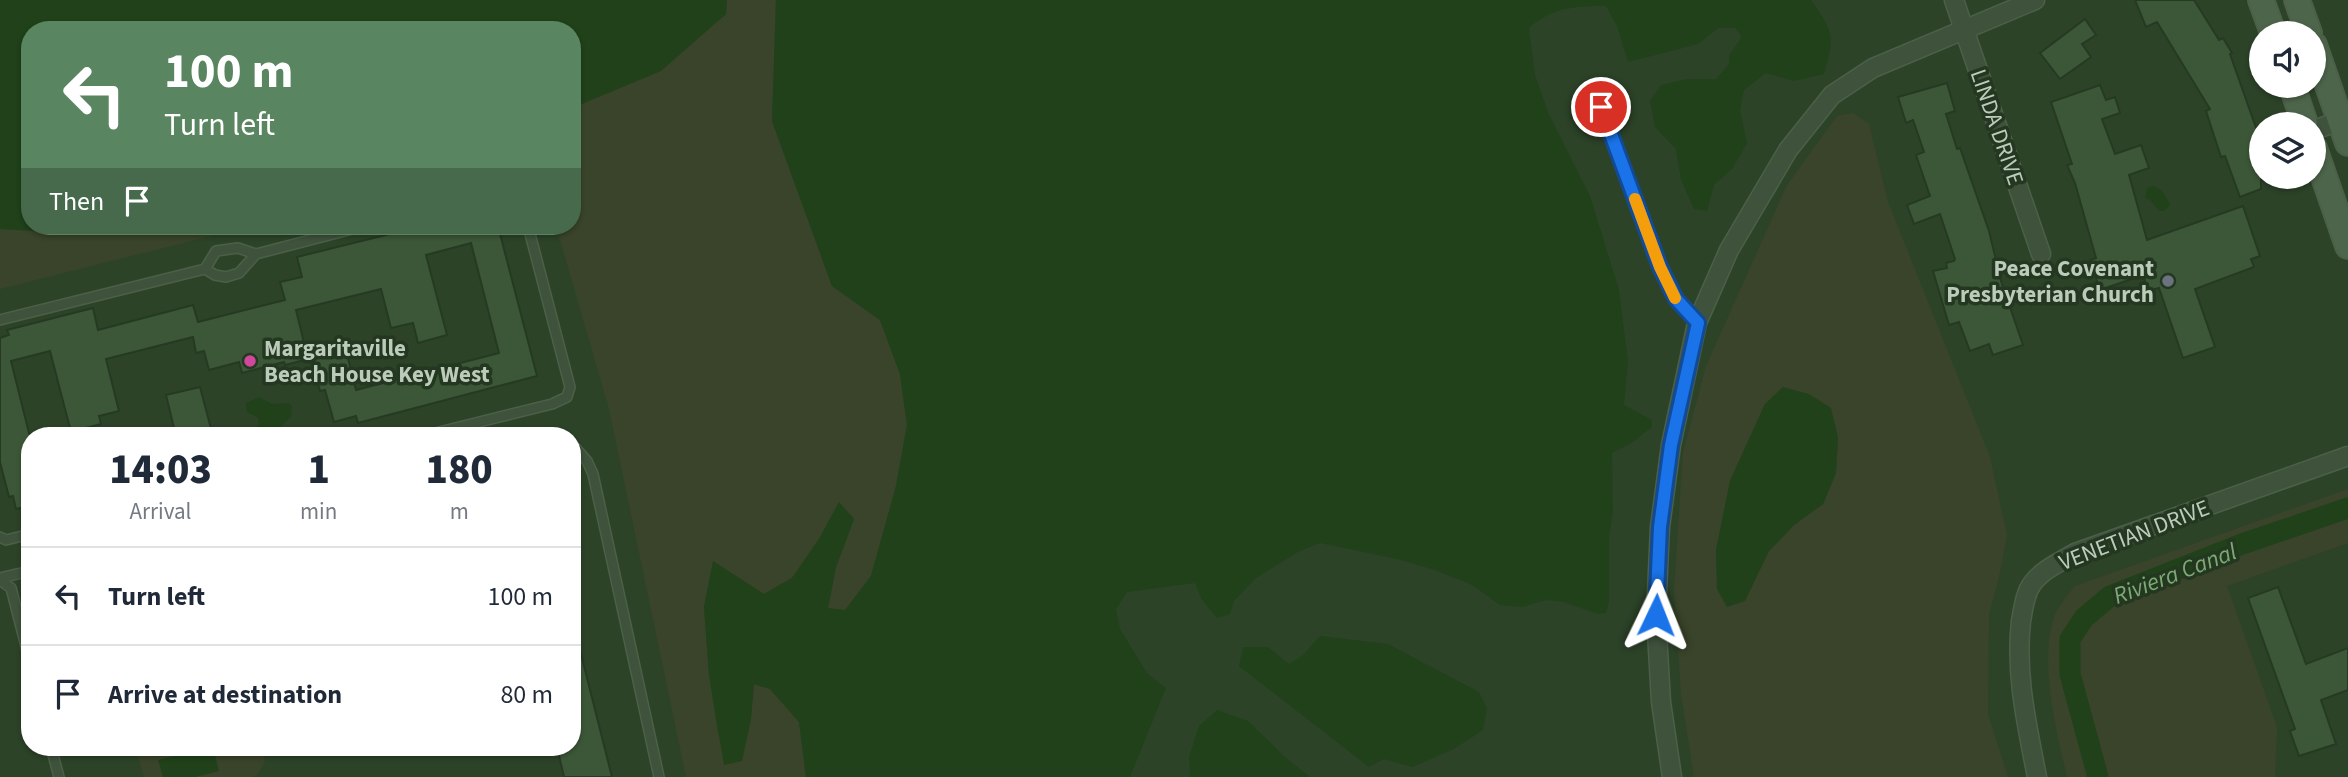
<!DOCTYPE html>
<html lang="en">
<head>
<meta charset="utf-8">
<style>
  :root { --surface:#fff; --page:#f6f6f7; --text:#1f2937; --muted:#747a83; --line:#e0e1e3 }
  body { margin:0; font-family:"Source Sans 3",sans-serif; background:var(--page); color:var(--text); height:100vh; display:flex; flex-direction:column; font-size:26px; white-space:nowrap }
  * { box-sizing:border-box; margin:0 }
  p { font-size:23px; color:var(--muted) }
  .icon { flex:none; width:38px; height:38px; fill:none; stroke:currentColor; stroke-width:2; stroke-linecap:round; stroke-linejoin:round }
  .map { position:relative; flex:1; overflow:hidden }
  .details { position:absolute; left:21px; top:427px; width:560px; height:329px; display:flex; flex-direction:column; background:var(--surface); border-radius:28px; box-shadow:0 2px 5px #0004 }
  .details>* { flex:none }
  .banner { position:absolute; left:21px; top:21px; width:560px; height:214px; border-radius:28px; box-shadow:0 2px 5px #0004; background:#598561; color:#fff; overflow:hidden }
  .fabs { position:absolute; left:2249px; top:21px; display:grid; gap:14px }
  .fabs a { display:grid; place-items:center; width:77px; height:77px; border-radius:50%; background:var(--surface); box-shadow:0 2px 5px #0004; font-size:35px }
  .pin { position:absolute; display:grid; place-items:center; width:60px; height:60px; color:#fff; margin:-30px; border:4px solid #fff; border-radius:50%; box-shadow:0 2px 7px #0007 }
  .me { position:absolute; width:77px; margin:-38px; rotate:2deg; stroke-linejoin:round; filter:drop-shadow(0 0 5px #0008) }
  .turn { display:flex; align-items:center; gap:24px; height:147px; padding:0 28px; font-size:32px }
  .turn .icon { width:91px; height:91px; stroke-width:2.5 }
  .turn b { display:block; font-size:49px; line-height:60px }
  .then { display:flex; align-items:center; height:66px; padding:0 28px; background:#0003; gap:14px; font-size:26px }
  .eta { display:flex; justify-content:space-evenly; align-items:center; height:119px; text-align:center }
  .eta b { font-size:42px; font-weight:800; line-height:49px }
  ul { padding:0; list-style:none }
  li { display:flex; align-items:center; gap:21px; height:98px; padding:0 28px; border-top:2px solid var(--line) }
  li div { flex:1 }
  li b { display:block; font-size:26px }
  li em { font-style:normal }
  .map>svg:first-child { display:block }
  .green { fill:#3a442a; fill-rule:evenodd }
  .water { fill:#20411a }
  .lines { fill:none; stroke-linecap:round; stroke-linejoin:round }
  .canal { stroke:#20411a; stroke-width:21 }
  .building { fill:#3c5737; stroke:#263a23; stroke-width:2 }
  .lane-casing { stroke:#4c5f49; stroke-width:12 }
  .street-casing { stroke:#4c5f49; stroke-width:21 }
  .secondary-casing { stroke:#4c5f49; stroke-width:28 }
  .lane { stroke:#3f523c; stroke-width:9 }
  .street { stroke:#3f523c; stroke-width:18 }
  .secondary { stroke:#4d654a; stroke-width:24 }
  .route-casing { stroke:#114b97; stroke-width:18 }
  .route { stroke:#1a73e8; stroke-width:12 }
  .slow { stroke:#f59e0b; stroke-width:12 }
  .worship-dot { fill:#6b7280; stroke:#243821; stroke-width:2.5 }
  .hotel-dot { fill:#d1479c; stroke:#243821; stroke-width:2.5 }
  .labels { text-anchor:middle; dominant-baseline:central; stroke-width:7; stroke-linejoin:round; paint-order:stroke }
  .street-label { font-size:23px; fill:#bcccba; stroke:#243821 }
  .poi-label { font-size:23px; font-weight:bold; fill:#bcccba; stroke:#243821; text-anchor:end }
  .water-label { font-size:24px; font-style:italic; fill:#7daa74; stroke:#243821 }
</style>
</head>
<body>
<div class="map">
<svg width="2348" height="777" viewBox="0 0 2348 777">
  <rect width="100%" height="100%" fill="#2c4328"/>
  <g class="green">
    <path d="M727 0H776L772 121 832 286 880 320 900 374 907 425 896 486 871 576 845 611 828 609 836 567 854 519 839 503 819 539 792 578 764 594 713 562 704 607 709 675 718 735 751 719 753 684 770 689 799 722 806 777H686L609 409 556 226H572V104L577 106 726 15Z"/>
    <path d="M1853 113 1869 124 1888 202 1990 457 2007 535 1999 577 1989 614 1988 714 2008 777H1694L1681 694 1674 590 1683 453 1706 366 1787 185 1837 116ZM1765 404 1838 437 1836 473 1823 504 1794 525 1769 551 1717 589 1716 551 1730 481Z"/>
    <path d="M121 226H251L0 289V229L91 234Z"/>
    <path d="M2348 489V543L2227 586 2277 727 2275 777H2067C2056 730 2039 663 2054 617 2058 606 2068 595 2075 586Z"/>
    <path d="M151 747H261L265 761 258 774 252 777H144L136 750Z"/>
  </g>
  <g class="water">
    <path d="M0 0H727L726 14 661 71 577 106 572 104V30H30V226H121L91 234 0 229Z"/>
    <path d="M776 0H1811C1834 33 1835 35 1824 74L1793 81 1766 73 1744 90 1740 110 1747 143 1732 169 1714 185 1707 211 1694 209 1681 180 1676 149 1655 127 1650 101 1661 85 1687 79H1716L1729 64V55L1742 37 1735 28H1718L1698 44 1628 62 1617 26 1606 6C1576 6 1552 7 1529 28L1535 75 1548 112 1590 196 1619 290 1628 361 1624 405 1652 420V427L1630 444 1612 453 1613 512 1609 536V602L1606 613 1598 614 1564 602 1546 600 1522 607 1500 605 1472 585 1435 570 1397 559 1320 543 1298 552 1256 578 1234 601 1230 614 1217 618 1202 600 1195 583 1127 592 1116 609 1120 629 1147 673 1166 688 1130 777H806L799 722 770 689 754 684 751 719 742 761 724 765 709 675 704 607 713 561 764 594 792 578 819 539 839 502 854 519 836 567 828 608 845 610 871 576 896 486 907 425 900 374 880 320 832 286 772 121Z"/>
    <path d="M2153 186C2163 189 2166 196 2170 205L2164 211H2159L2151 201 2145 198 2147 188Z"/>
    <path d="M1783 387 1809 394 1831 408 1838 437 1836 473 1823 504 1794 525 1769 551 1745 601 1727 607 1717 589 1716 550 1730 481 1765 404Z"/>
    <path d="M259 397 272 404 288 403 292 406 291 417 280 427 284 436H249L259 424 258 418 246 411V403Z"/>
    <path d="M1320 636 1388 644 1479 692 1487 708 1483 730 1452 750 1412 767 1384 759 1369 767 1239 666 1243 647H1268L1289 664 1303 655Z"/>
    <path d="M1217 710 1248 721 1285 757 1310 777H1190L1189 757 1199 726Z"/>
    <path d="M213 747 219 771 195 777H163L158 760Z"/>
  </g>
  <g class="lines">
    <path class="canal" d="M2098 777 2070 674V639L2084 618 2110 596 2242 544 2348 508"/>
  </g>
  <g class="building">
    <path d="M2135 0H2194L2219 40 2223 38 2232 53 2230 54 2261 142V189L2240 197 2225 156 2221 157 2206 111 2210 109 2157 22 2146 27Z"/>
    <path d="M2085 19 2096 35 2082 44 2091 57 2060 79 2040 53Z"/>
    <path d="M1947 83 1955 111 1946 114 1957 149 1960 148 1989 231 2001 281 2023 345 1993 355 1989 344 1970 351 1959 322 1949 325 1933 271 1947 268 1946 263 1954 261 1955 259 1940 214 1914 224 1907 205 1930 196 1916 155 1924 152 1913 120 1906 123 1898 97Z"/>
    <path d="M2100 85 2106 100 2115 97 2120 113 2102 119 2115 154 2141 145 2149 168 2129 175 2147 240 2243 206 2260 256 2251 259 2254 267 2195 289 2215 347 2183 358 2159 288 2148 291 2143 275 2100 290 2090 260 2096 258 2075 183 2067 165 2072 164 2051 102Z"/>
    <path d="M422 226H498L537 376 358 423 356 416 334 422 325 390 320 391 311 359 346 350 356 390 499 353 471 243 426 255 447 335 418 343 413 323 391 328 381 289 296 310 308 359 285 365 284 362 242 373 239 362 209 370 204 351 196 353 193 337 106 359 119 411 99 416 101 424 71 432 50 351 11 361 30 437V506L16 509 13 496 9 497 0 462V338L9 335 7 330 93 308 98 330 193 305 198 322 285 300 280 282 302 277 297 257Z"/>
    <path d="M200 387 213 436H176L166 395Z"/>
    <path d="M2278 587 2306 664 2348 648V690L2321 700 2336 744 2299 756 2290 731 2295 729 2248 598Z"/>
    <path d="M578 642 612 777H564L557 747H572V643Z"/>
  </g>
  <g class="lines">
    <g class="lane-casing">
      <g id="lane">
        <path d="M1601 107 1660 267 1676 298 1697 323"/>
        <path d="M205 269 216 251 238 248 256 254"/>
        <path d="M0 320 205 269 215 275 226 277 239 273 256 254 364 226"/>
        <path d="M423 436 552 404 567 397 570 387 528 226"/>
        <path d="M572 444 587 461 593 474 659 777"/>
        <path d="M0 537 6 540 30 534"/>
        <path d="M0 578 30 571"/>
        <path d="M0 580 11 588 30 662"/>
        <path d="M51 747 59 777"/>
      </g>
    </g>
    <g class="street-casing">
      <g id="street">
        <path d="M1954 0 2041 254"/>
        <path d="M2314 130 2348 118"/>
        <path d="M1672 777 1661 702 1656 615 1660 527 1671 445 1697 323 1729 250 1788 150 1832 95 1873 68 2035 0"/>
        <path d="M2037 777C2027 725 2015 674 2021 621 2023 611 2024 599 2029 589 2038 571 2059 563 2075 553L2348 456"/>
      </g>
    </g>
    <g class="secondary-casing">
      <g id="secondary">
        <path d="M2261 0 2273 33"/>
        <path d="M2297 0 2309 33"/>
        <path d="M2314 45 2348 143"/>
        <path d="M2292 86 2305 124"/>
        <path d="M2314 148 2348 246"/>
      </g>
    </g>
    <use href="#lane" class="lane"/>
    <use href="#street" class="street"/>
    <use href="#secondary" class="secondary"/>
  </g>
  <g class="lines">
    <g class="route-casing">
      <path id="route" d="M1601 107 1660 267 1676 299 1698 323 1671 445 1660 527 1656 615"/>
    </g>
    <use href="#route" class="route"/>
    <path class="slow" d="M1635 199 1660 267 1675 298"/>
  </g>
  <circle class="worship-dot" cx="2168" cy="281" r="7"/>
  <circle class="hotel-dot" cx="250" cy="361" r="7"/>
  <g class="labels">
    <g class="street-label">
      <text transform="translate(1997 127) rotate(71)">LINDA DRIVE</text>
      <text transform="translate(2134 535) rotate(-21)">VENETIAN DRIVE</text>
    </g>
    <g class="poi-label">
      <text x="2154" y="268">Peace Covenant<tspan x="2154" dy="26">Presbyterian Church</tspan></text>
      <text x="264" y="348" text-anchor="start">Margaritaville<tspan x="264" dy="26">Beach House Key West</tspan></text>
    </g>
    <g class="water-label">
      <text transform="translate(2175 574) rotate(-21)">Riviera Canal</text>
    </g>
  </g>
</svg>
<div class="fabs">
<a><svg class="icon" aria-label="sound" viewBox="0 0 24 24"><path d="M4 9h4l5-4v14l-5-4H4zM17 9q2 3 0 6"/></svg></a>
<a><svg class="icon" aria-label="layers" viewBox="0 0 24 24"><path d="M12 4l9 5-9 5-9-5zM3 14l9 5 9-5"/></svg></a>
</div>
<div class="pin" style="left:1601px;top:107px;background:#d93025"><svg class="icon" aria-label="arrive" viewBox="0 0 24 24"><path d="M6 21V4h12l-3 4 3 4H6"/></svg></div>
<svg class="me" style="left:1656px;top:615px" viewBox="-20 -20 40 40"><path d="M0-17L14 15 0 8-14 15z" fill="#1a73e8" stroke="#fff" stroke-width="4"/></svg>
<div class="banner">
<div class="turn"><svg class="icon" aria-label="left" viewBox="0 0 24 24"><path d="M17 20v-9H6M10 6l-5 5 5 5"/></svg><div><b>100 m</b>Turn left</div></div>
<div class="then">Then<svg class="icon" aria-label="arrive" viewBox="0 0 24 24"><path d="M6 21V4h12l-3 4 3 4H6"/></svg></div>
</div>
<section class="details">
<div class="eta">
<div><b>14:03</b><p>Arrival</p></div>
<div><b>1</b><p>min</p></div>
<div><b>180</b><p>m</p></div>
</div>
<ul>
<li><svg class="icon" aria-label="left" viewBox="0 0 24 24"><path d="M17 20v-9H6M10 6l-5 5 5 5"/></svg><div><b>Turn left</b></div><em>100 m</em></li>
<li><svg class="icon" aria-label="arrive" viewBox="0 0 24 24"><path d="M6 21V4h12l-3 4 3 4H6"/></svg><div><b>Arrive at destination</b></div><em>80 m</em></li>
</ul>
</section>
</div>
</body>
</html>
